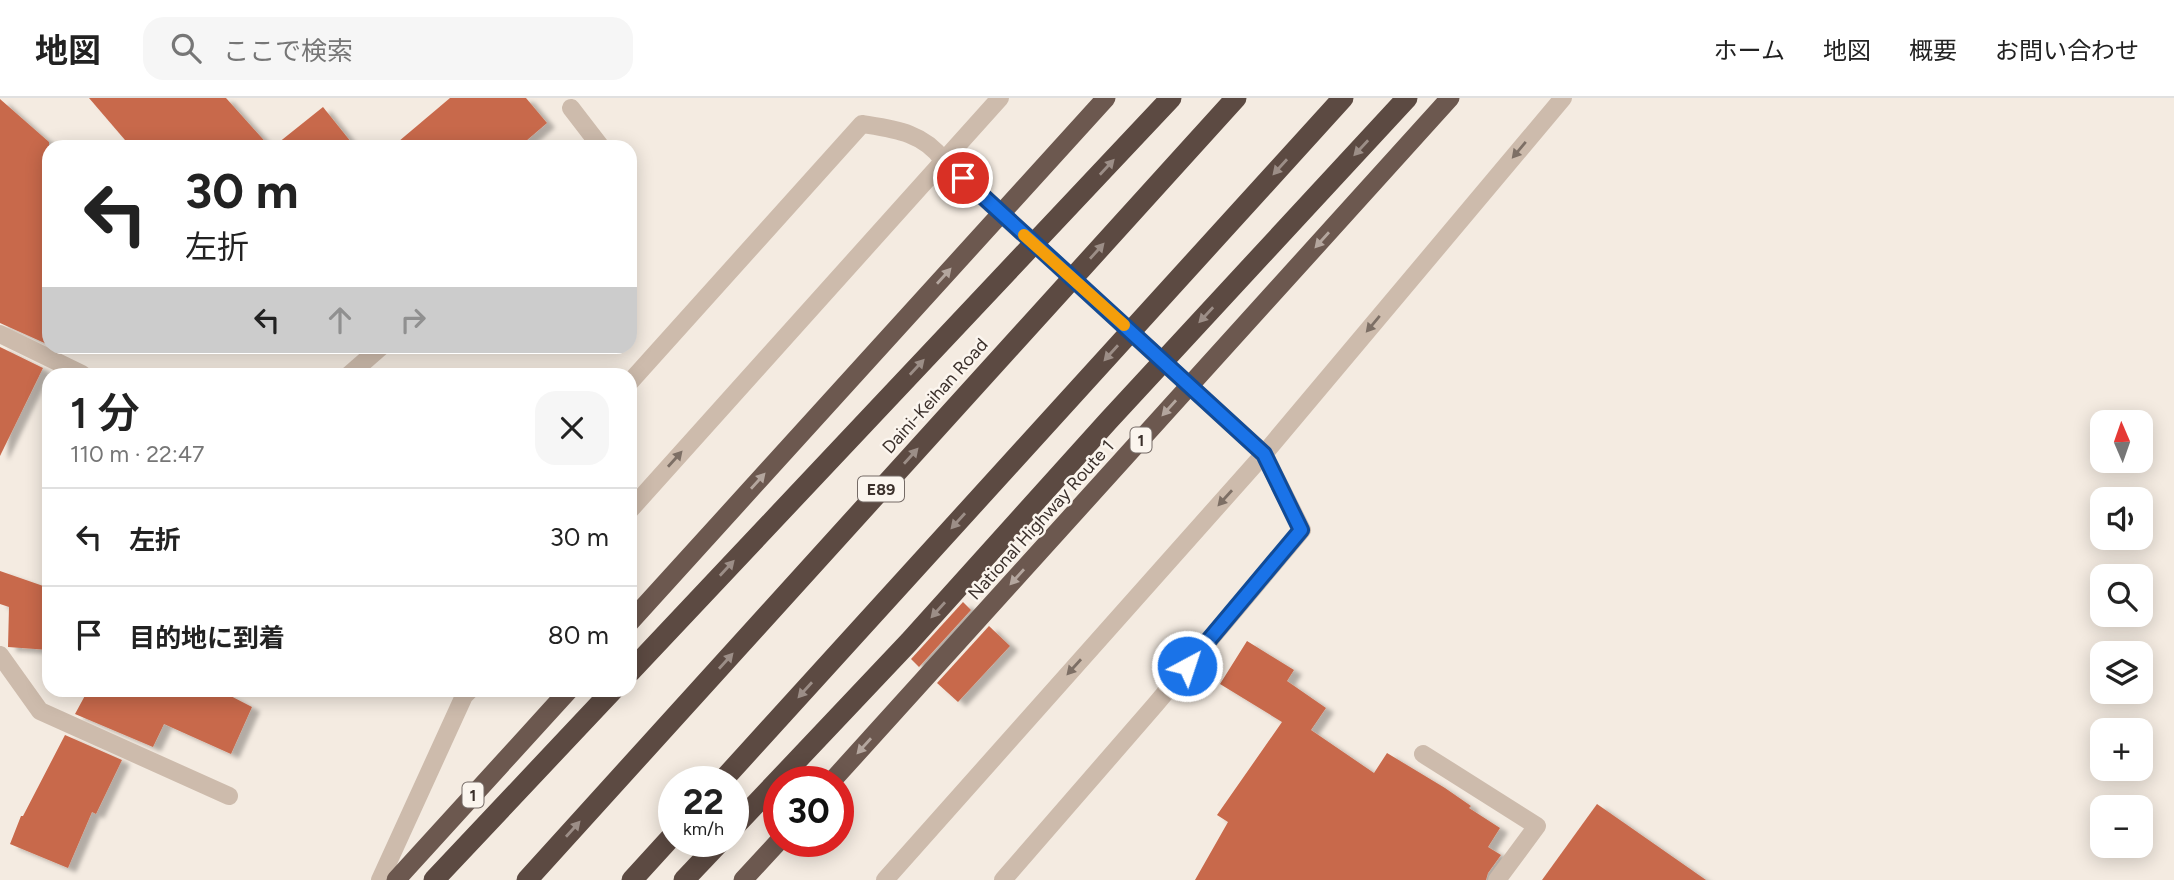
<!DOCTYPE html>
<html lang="ja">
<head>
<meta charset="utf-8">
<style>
  :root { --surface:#fff; --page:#f6f6f6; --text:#222; --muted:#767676; --line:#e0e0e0 }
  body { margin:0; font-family:Figtree,"Noto Sans JP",sans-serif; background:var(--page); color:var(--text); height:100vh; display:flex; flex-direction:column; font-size:26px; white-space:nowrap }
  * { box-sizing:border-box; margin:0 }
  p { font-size:23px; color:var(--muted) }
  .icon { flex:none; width:38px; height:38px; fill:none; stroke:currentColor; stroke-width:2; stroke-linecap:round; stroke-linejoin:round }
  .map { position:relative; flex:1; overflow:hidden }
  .details { position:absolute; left:42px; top:270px; width:595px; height:329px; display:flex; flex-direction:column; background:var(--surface); border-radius:21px; box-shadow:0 4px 18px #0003 }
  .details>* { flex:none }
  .hud { position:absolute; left:42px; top:42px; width:595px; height:214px; border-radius:21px; box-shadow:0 4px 18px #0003; background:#fff; color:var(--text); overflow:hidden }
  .needle { width:46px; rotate:358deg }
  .buttons { position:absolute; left:2090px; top:312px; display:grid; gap:14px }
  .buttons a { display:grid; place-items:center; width:63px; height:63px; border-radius:14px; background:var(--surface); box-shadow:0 4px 18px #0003; font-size:35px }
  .speed { position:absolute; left:658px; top:668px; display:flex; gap:14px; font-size:35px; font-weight:700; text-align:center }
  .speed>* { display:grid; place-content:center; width:91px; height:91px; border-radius:50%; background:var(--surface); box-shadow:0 4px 18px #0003; line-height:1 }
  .speed small { font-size:18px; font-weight:400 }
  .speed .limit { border:10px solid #d22; background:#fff; color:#111 }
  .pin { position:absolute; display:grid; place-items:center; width:60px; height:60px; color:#fff; margin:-30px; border:4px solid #fff; border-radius:50%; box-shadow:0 2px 7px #0007 }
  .me { position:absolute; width:77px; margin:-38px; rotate:40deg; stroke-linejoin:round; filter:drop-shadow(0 0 5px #0008) }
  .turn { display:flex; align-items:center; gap:24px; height:147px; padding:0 28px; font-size:32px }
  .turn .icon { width:91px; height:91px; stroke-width:2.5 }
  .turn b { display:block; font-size:49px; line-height:60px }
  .lanes { display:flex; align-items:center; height:66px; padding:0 28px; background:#0003; justify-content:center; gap:35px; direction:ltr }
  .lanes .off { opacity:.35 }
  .round { display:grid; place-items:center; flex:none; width:74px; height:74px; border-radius:21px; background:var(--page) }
  .summary { display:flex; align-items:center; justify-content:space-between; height:119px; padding:0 28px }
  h1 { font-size:42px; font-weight:600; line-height:52px }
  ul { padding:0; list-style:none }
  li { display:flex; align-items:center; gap:21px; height:98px; padding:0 28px; border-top:2px solid var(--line) }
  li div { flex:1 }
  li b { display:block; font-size:26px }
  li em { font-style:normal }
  header { display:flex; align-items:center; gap:42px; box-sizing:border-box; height:98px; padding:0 35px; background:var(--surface); border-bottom:2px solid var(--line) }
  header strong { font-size:33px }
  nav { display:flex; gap:38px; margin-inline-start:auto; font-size:24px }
  .search { width:490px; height:63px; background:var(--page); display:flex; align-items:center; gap:18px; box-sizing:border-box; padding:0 24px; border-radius:21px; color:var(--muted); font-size:26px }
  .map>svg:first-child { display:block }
  .building { fill:#c8694b; filter:url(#shadow) }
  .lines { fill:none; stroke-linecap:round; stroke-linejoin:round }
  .minor { stroke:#cdbbac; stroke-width:18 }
  .trunk { stroke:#6c584f; stroke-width:19 }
  .motorway { stroke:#5c4a42; stroke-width:21 }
  .trunk-bridge { stroke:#6c584f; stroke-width:19 }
  .motorway-bridge { stroke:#5c4a42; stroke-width:21 }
  .oneway { fill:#9c8e87 }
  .oneway2 { fill:#7d6f65 }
  .oneway3 { fill:#b4a69e }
  .route-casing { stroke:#114b97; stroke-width:18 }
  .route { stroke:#1a73e8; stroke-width:12 }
  .slow { stroke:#f59e0b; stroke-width:12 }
  .labels { text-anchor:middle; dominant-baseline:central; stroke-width:5; stroke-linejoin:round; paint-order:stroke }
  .shield { fill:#fbf5ee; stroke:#756b66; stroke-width:2 }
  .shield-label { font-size:16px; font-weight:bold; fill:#3b302b }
  .street-label { font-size:18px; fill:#3b302b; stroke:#fbf5ee }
</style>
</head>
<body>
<header>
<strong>地図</strong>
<div class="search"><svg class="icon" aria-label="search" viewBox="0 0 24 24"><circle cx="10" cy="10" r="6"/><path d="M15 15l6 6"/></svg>ここで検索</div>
<nav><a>ホーム</a><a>地図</a><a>概要</a><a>お問い合わせ</a></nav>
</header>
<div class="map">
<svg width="2174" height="782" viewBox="0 0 2174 782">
  <defs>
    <filter id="shadow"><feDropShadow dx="8" dy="4.5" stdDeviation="2" flood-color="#0004"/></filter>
  </defs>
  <rect width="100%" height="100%" fill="#f4ebe1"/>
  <g class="building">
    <path d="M89 0H226L270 49H131Z"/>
    <path d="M450 0H526L547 25 519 49H392Z"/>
    <path d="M0 1 49 44V247L0 225Z"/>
    <path d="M323 9 355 49H273Z"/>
    <path d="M0 249 43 270 0 358Z"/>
    <path d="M0 473 49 490V552L8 549 9 509 0 506Z"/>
    <path d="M963 504 971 512 919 569 911 561Z"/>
    <path d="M989 528 1010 548 958 604 937 585Z"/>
    <path d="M1247 543 1294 572 1287 583 1326 610 1311 632 1374 675 1387 655 1445 690 1471 708 1469 710 1500 730 1488 749 1501 757 1488 775 1486 782H1195L1228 724 1217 717 1282 624 1220 586Z"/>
    <path d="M88 592H219L252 609 231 656 164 626 153 649 75 616Z"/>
    <path d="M65 637 122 662 96 716 92 714 68 770 10 746 21 718H23Z"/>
    <path d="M1597 706 1706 782H1542Z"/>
  </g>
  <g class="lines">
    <g class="minor">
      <path d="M571 10 601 49"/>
      <path d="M0 236 82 276"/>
      <path d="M350 276 382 248"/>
      <path d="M630 284 862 26C893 31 923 34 943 62L1264 356 1302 432 1155 607 1003 782"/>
      <path d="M630 412 1000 0"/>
      <path d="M0 557 40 613 229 698"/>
      <path d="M1423 656 1537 728 1497 782"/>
      <path d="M380 782 464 598 470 592"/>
      <path d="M885 782 1264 356 1563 0"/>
    </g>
    <g class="trunk">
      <path d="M396 782 569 592"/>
      <path d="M743 782 779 743"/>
    </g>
    <g class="motorway">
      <path d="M434 782 613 592"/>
      <path d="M632 782 674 736"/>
      <path d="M684 782 720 744"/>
    </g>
    <g class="trunk-bridge">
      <path d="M630 524 1106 0"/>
      <path d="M831 684 1450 0"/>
    </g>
    <g class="motorway-bridge">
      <path d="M630 574 1171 0"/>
      <path d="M721 684 1343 0"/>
      <path d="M733 730 909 544 1109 322 1407 0"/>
      <path d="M527 782 1236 0"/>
    </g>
  </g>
  <defs><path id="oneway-solid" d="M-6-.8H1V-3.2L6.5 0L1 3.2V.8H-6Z" transform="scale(1.75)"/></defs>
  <g class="oneway">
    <use href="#oneway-solid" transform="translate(1361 50) rotate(133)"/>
    <use href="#oneway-solid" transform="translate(1107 69) rotate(-47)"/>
    <use href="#oneway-solid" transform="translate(1280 69) rotate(132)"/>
    <use href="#oneway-solid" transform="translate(1097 153) rotate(-48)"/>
    <use href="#oneway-solid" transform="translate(1206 217) rotate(133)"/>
    <use href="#oneway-solid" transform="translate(1111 255) rotate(132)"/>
    <use href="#oneway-solid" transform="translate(917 269) rotate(-47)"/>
    <use href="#oneway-solid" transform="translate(911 358) rotate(-48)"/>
    <use href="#oneway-solid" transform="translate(958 423) rotate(132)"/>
    <use href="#oneway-solid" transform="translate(727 470) rotate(-47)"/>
    <use href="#oneway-solid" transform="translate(938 512) rotate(132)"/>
    <use href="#oneway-solid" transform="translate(726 563) rotate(-48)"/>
    <use href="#oneway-solid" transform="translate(805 592) rotate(132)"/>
    <use href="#oneway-solid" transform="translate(573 731) rotate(-48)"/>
  </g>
  <g class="oneway2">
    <use href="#oneway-solid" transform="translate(1519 52) rotate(130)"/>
    <use href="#oneway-solid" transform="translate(1373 226) rotate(130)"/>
    <use href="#oneway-solid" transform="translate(675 361) rotate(-48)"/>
    <use href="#oneway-solid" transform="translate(1225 400) rotate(132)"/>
    <use href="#oneway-solid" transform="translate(1074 569) rotate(132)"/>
  </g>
  <g class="oneway3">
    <use href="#oneway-solid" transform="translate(1322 142) rotate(132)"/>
    <use href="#oneway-solid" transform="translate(944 178) rotate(-48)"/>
    <use href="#oneway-solid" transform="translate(1169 310) rotate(132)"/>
    <use href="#oneway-solid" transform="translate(758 383) rotate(-48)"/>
    <use href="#oneway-solid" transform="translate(1017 479) rotate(132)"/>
    <use href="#oneway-solid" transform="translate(864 648) rotate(132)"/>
  </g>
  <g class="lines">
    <g class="route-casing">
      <path id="route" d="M963 80 1264 356 1301 432 1187 568"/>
    </g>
    <use href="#route" class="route"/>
    <path class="slow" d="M1024 137 1124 227"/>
  </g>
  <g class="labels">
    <g class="shield">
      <rect x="1130.5" y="329.5" width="21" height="25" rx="5"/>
      <rect x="858" y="378.5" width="46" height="25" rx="5"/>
      <rect x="462.5" y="684.5" width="21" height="25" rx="5"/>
    </g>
    <g class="shield-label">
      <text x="1141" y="342">1</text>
      <text x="881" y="391">E89</text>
      <text x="473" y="697">1</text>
    </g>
    <g class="street-label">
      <text transform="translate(935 298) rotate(-48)">Daini-Keihan Road</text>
      <text transform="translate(1041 422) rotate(-48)">National Highway Route 1</text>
    </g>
  </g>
</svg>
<div class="buttons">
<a><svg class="needle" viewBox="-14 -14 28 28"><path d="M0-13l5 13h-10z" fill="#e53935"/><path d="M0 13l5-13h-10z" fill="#767676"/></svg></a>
<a><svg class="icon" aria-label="sound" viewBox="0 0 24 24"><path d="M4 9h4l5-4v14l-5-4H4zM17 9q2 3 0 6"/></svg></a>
<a><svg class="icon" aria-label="search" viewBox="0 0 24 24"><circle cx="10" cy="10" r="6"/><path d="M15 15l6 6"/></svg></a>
<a><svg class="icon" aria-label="layers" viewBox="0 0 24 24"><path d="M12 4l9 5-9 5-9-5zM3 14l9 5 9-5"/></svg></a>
<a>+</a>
<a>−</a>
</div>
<div class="speed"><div>22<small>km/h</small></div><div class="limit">30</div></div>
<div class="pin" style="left:963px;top:80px;background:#d93025"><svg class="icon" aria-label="arrive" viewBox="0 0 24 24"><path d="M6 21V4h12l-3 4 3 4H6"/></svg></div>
<svg class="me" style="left:1187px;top:568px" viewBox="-20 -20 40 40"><circle r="17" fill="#1a73e8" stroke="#fff" stroke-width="3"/><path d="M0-11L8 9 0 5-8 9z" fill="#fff"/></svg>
<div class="hud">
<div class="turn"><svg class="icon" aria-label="left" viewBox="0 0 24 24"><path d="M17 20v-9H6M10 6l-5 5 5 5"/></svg><div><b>30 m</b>左折</div></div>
<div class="lanes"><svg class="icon" aria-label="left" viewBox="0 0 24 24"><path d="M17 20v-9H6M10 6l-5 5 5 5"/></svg><svg class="icon off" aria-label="ahead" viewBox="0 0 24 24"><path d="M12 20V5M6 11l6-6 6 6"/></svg><svg class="icon off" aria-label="right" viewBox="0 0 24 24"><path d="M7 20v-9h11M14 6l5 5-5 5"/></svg></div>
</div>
<section class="details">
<div class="summary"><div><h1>1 分</h1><p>110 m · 22:47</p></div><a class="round"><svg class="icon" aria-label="close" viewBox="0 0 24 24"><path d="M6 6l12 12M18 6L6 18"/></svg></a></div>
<ul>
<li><svg class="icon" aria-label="left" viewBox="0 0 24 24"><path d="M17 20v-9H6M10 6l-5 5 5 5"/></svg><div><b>左折</b></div><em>30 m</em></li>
<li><svg class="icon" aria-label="arrive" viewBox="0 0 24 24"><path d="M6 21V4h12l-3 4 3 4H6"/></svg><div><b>目的地に到着</b></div><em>80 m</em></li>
</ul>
</section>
</div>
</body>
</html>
